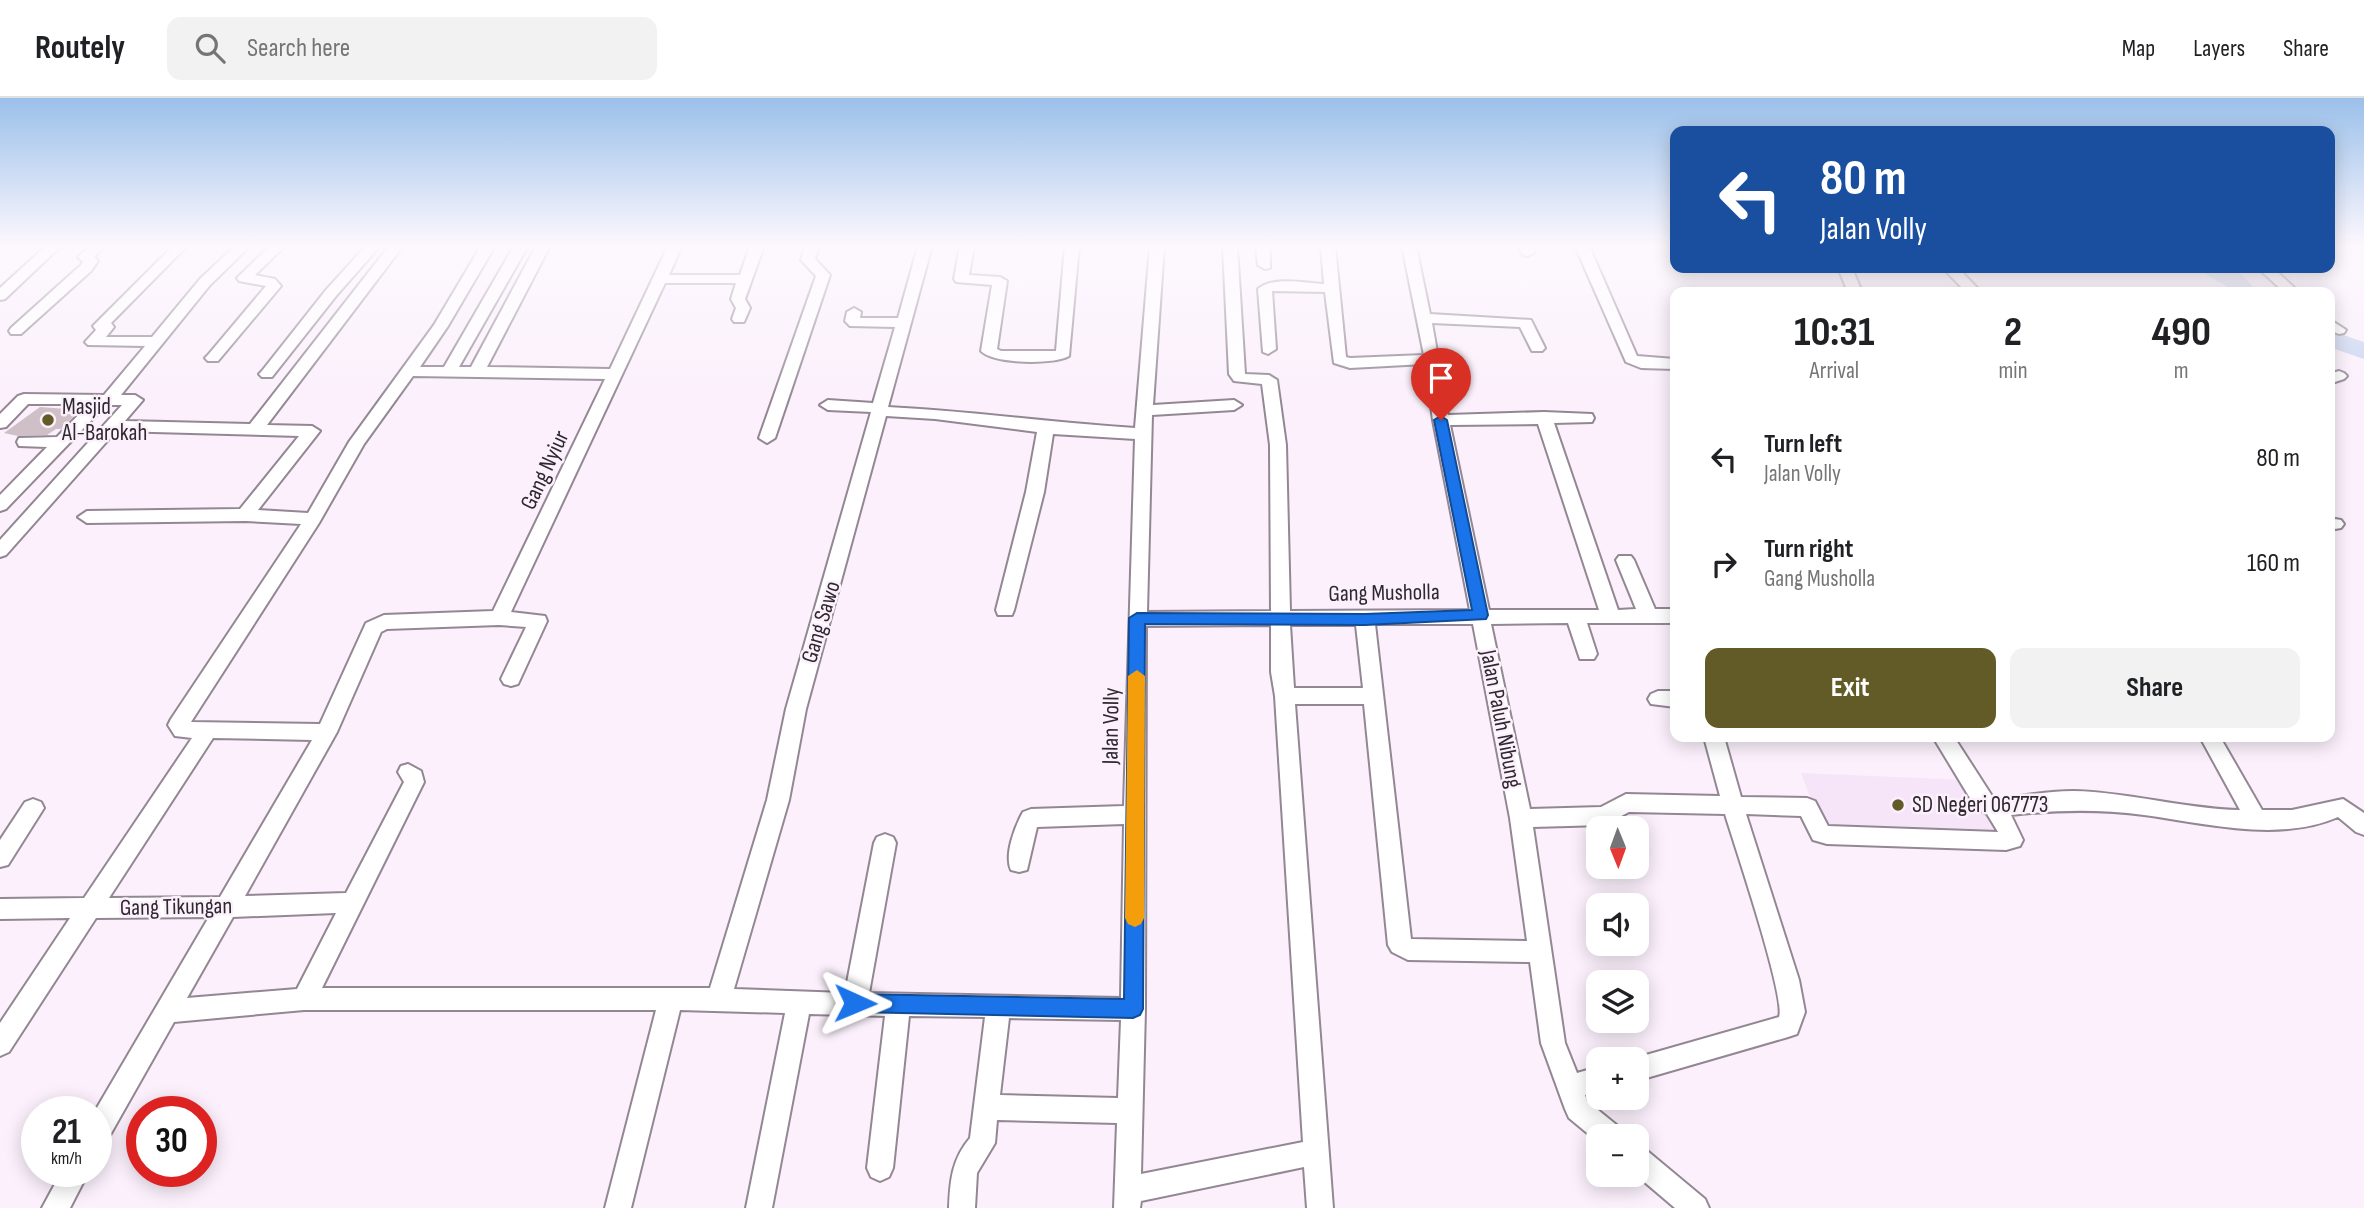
<!DOCTYPE html>
<html lang="en">
<head>
<meta charset="utf-8">
<style>
  :root { --surface:#fff; --page:#f2f2f2; --text:#202124; --muted:#757577; --line:#e0e0e0; --accent:#625a27 }
  body { margin:0; font-family:"Sofia Sans Condensed",sans-serif; background:var(--page); color:var(--text); height:100vh; display:flex; flex-direction:column; font-size:26px; white-space:nowrap }
  * { box-sizing:border-box; margin:0 }
  p { font-size:23px; color:var(--muted) }
  .icon { flex:none; width:38px; height:38px; fill:none; stroke:currentColor; stroke-width:2; stroke-linecap:round; stroke-linejoin:round }
  .map { position:relative; flex:1; overflow:hidden }
  .panel { position:absolute; left:1670px; top:189px; width:665px; height:455px; display:flex; flex-direction:column; background:var(--surface); border-radius:14px; box-shadow:0 4px 18px #0003 }
  .panel>* { flex:none }
  .hud { position:absolute; left:1670px; top:28px; width:665px; height:147px; border-radius:14px; box-shadow:0 4px 18px #0003; background:#1a4fa0; color:#fff; overflow:hidden }
  .needle { width:46px; rotate:179deg }
  .tools { position:absolute; left:1586px; top:718px; display:grid; gap:14px }
  .tools a { display:grid; place-items:center; width:63px; height:63px; border-radius:14px; background:var(--surface); box-shadow:0 4px 18px #0003; font-size:35px }
  .speed { position:absolute; left:21px; top:998px; display:flex; gap:14px; font-size:35px; font-weight:700; text-align:center }
  .speed>* { display:grid; place-content:center; width:91px; height:91px; border-radius:50%; background:var(--surface); box-shadow:0 4px 18px #0003; line-height:1 }
  .speed small { font-size:18px; font-weight:400 }
  .speed .limit { border:10px solid #d22; background:#fff; color:#111 }
  .pin { position:absolute; display:grid; place-items:center; width:60px; height:60px; color:#fff; margin:-72px -30px; border-radius:50% 50% 50% 0; rotate:-45deg; box-shadow:0 0 7px #0007 }
  .pin .icon { rotate:45deg }
  .me { position:absolute; width:77px; margin:-38px; rotate:91deg; stroke-linejoin:round; filter:drop-shadow(0 0 5px #0008) }
  .turn { display:flex; align-items:center; gap:24px; height:147px; padding:0 35px; font-size:32px }
  .turn .icon { width:91px; height:91px; stroke-width:2.5 }
  .turn b { display:block; font-size:49px; line-height:60px }
  .eta { display:flex; justify-content:space-evenly; align-items:center; height:119px; text-align:center }
  .eta b { font-size:42px; font-weight:700; line-height:49px }
  .cta { display:flex; gap:14px; margin-top:auto; padding:14px 35px }
  .cta a { flex:1; height:80px; border-radius:14px; background:var(--accent); color:#fff; font-size:28px; font-weight:700; line-height:80px; text-align:center }
  .cta a+a { background:var(--page); color:var(--text) }
  ul { padding:0; list-style:none }
  li { display:flex; align-items:center; gap:21px; height:105px; padding:0 35px }
  li div { flex:1 }
  li b { display:block; font-size:26px }
  li em { font-style:normal }
  header { display:flex; align-items:center; gap:42px; box-sizing:border-box; height:98px; padding:0 35px; background:var(--surface); border-bottom:2px solid var(--line) }
  header strong { font-size:33px }
  nav { display:flex; gap:38px; margin-inline-start:auto; font-size:24px }
  .search { width:490px; height:63px; background:var(--page); display:flex; align-items:center; gap:18px; box-sizing:border-box; padding:0 24px; border-radius:14px; color:var(--muted); font-size:26px }
  .map>svg:first-child { display:block }
  .built { fill:#f6e5f8 }
  .lines { fill:none; stroke-linecap:round; stroke-linejoin:round }
  .river { fill:#c7d3ee; fill-rule:evenodd }
  .building { fill:#cfbfc6 }
  .minor-casing { stroke:#928793; stroke-width:4 }
  .minor { fill:#fff; fill-rule:evenodd }
  .route { fill:#1a73e8; stroke:#114b97; stroke-width:2 }
  .slow { fill:#f59e0b }
  .poi-dot { fill:#625a27; stroke:#fbf0fc; stroke-width:2.5 }
  .labels { text-anchor:middle; dominant-baseline:central; stroke-width:5; stroke-linejoin:round; paint-order:stroke }
  .poi-label { font-size:23px; fill:#2d292e; stroke:#fbf0fc; text-anchor:start }
  .street-label { font-size:23px; fill:#2d292e; stroke:#fbf0fc }
</style>
</head>
<body>
<header>
<strong>Routely</strong>
<div class="search"><svg class="icon" aria-label="search" viewBox="0 0 24 24"><circle cx="10" cy="10" r="6"/><path d="M15 15l6 6"/></svg>Search here</div>
<nav><a>Map</a><a>Layers</a><a>Share</a></nav>
</header>
<div class="map">
<svg width="2364" height="1110" viewBox="0 0 2364 1110">
  <rect width="100%" height="100%" fill="#fbf0fc"/>
  <path class="built" d="M1801 675 1967 682 2008 737 1822 731Z"/>
  <g class="lines">
    <g class="river">
      <path d="M2200 170C2230 169 2239 168 2256 194H2232C2223 182 2208 182 2200 170Z"/>
      <path d="M2329 232 2364 244V261L2329 249Z"/>
    </g>
  </g>
  <path class="building" d="M40 309 80 312 61 331H56L47 337 18 338 4 335Z"/>
  <g class="lines">
    <g class="minor-casing">
      <g id="minor">
        <path d="M46 148H61L5 201 0 202V190Z"/>
        <path d="M90 148H105L94 159 98 163 91 173 21 236H11L9 233 11 230 81 167 83 164 78 159Z"/>
        <path d="M173 148H187L111 225 114 229 106 239H152L200 181 235 148H250L210 187 121 297H135L143 302 125 323 250 326 389 148H403L267 327 312 328 320 333 258 412 308 415 349 344 434 227 481 148H495L448 228 420 269H444L514 148H528L459 269H471L536 148H550L487 269 610 271 668 148H682L669 177H740L750 148H764L745 201 750 210 744 224H734L732 221 736 210 731 201 736 185H665L511 514 545 518 547 523 518 586 511 588 504 586 501 581 526 529 499 527 387 531 381 534 337 634 245 798 346 795 404 684 398 674 401 668 408 666 421 673 424 684 322 890H710L767 702 786 611 871 314 828 312 820 307 828 302 873 305 895 229 850 228 845 223 847 214 854 210 861 214 860 220H898L918 148H932L888 309C971 313 1053 325 1135 330L1150 148H1164L1153 307 1234 302 1242 307 1234 312 1152 317 1147 514 1271 513 1270 347 1262 286 1234 283 1229 276 1223 148H1237L1245 276 1269 277 1277 282 1286 347 1290 513 1470 512 1433 322 1425 266 1350 270 1334 265 1325 194 1272 193 1276 251 1268 256 1263 254 1258 191C1272 178 1306 185 1324 186L1321 148H1335L1346 259 1350 260 1424 257 1402 148H1416L1430 216 1531 222 1545 250 1542 253H1532L1520 229 1432 225 1448 317 1544 314 1592 316 1594 320 1592 324 1554 325 1618 512 1636 511 1616 462 1619 458H1631L1634 462 1655 511H1675V525H1587L1597 556 1594 561H1580L1568 525 1491 526 1530 711 1601 709 1626 696 1720 698 1704 639H1724L1741 699 1807 700 1815 703 1828 728 1998 734 1987 716 1976 710 1933 639H1954L1992 698 1997 701C2022 698 2048 693 2073 693 2129 694 2184 711 2240 712L2200 639H2220L2262 712H2292L2343 701 2364 715V737L2356 734 2338 719C2279 745 2204 725 2144 717 2098 711 2056 712 2011 717L2023 742 2020 748 2006 752 1827 746 1813 742 1801 718 1746 716 1799 882 1805 914 1797 936 1788 939 1636 983V961H1632L1779 919C1786 899 1734 746 1725 716L1629 714 1604 727 1533 729 1565 945 1577 975 1598 969V993L1585 997 1587 1003 1619 1029 1623 1038H1598V1044L1569 1020 1565 1011 1541 945 1530 864 1408 862 1392 854 1388 847 1364 606H1295L1333 1110H1307L1304 1069 1141 1103 1140 1110H1114L1117 1025 997 1022 995 1045 977 1075 975 1110H949C950 1083 952 1061 970 1040L985 919 909 918 893 1070 889 1079 880 1083 871 1079 867 1070 885 918 809 916 772 1110H746L785 915 680 912 631 1110H605L656 912H304L174 924 105 1046 96 1050 95 1013 209 819 96 820 9 954 0 958V925L70 820 0 821V801L84 800 192 640 175 638 168 627 171 621 301 426 245 423 87 425 78 419 87 413 240 411 299 338 116 333 6 457 0 459V442L122 307H106L6 411 0 413V397L47 349 19 348 17 344 19 340 57 339 89 306H28L6 329 0 330V316L18 298 24 296 104 297 145 248 88 247 85 244 96 232 93 228ZM413 278 605 281 493 513 384 517 366 525 320 626 191 624 319 425 364 346ZM886 318 935 321 1037 334 1026 394 996 512 998 517H1012L1014 512 1044 394 1053 336 1135 341 1124 708 1031 711 1023 714C1015 728 1004 757 1011 772L1019 774 1027 772 1037 729 1124 726 1121 900 869 895 896 745 893 739 885 736 877 739 874 745 845 895 734 891 789 702 806 611ZM1538 326 1599 512H1489L1450 327ZM1375 526H1473L1510 720 1527 843 1411 841ZM1271 527V574L1275 598 1303 1044 1141 1076 1145 911 1146 528ZM1290 527H1356L1363 590H1294ZM213 640 312 642 220 799 109 800ZM336 815 297 891 187 900 233 819ZM1009 920 1121 922 1118 1000 1000 997Z"/>
        <path d="M270 148H285L255 177 275 181 281 188 218 263H208L205 260 208 257 266 188 239 183 237 180Z"/>
        <path d="M366 148H380L336 198 272 279H262L259 276 262 273 326 192Z"/>
        <path d="M805 148H819L815 161 830 177 775 340 767 345 759 340 816 178 801 162Z"/>
        <path d="M960 148H974L969 177 1000 179 1007 183 997 251 1001 253H1056L1065 148H1079L1069 258C1054 267 993 266 981 253L992 187 956 184 954 181Z"/>
        <path d="M1256 148H1270V170L1265 171 1258 167Z"/>
        <path d="M1518 148H1532L1535 154 1528 158 1523 157Z"/>
        <path d="M1575 148H1589L1637 258 1675 261V271L1641 270 1626 264Z"/>
        <path d="M1838 170H1852L1862 194H1848Z"/>
        <path d="M1943 170H1958L1981 194H1966Z"/>
        <path d="M2258 170H2273L2299 194H2284Z"/>
        <path d="M2329 221 2346 232 2344 235 2339 236 2329 232Z"/>
        <path d="M2339 273 2344 275 2347 278 2344 281 2329 286V276Z"/>
        <path d="M2329 420 2341 422 2344 426 2341 430 2329 432Z"/>
        <path d="M1658 593H1675V609L1651 606 1648 601 1651 596Z"/>
        <path d="M33 701 41 704 44 710 8 767 0 769V742L25 704Z"/>
        <path d="M1636 1047 1645 1051 1705 1101 1709 1110H1675L1635 1076Z"/>
        <path d="M62 1073H89L70 1110H42Z"/>
      </g>
    </g>
    <use href="#minor" class="minor"/>
  </g>
  <linearGradient id="sky" x2="0" y2="1"><stop stop-color="#9bc0ea"/><stop offset="0.49" stop-color="#fdf8fe"/><stop offset="1" stop-color="#fdf8fe" stop-opacity="0"/></linearGradient>
  <rect width="2364" height="303" fill="url(#sky)"/>
  <path class="route" d="M1441 318 1447 322 1488 517 1486 521 1365 527 1145 526 1143 911 1140 917 1133 920 855 914 848 912 845 905 848 899 855 896 1124 901 1129 520 1137 515 1365 516 1472 512 1434 322Z"/>
  <path class="slow" d="M1137 572 1145 578 1144 820 1141 826 1135 829 1128 826 1125 820 1128 578Z"/>
  <g class="poi-dot">
    <circle cx="48" cy="322" r="7"/>
    <circle cx="1898" cy="707" r="7"/>
  </g>
  <g class="labels">
    <g class="poi-label">
      <text x="62" y="309">Masjid<tspan x="62" dy="26">Al-Barokah</tspan></text>
      <text x="1912" y="707">SD Negeri 067773</text>
    </g>
    <g class="street-label">
      <text transform="translate(545 372) rotate(-65)">Gang Nyiur</text>
      <text transform="translate(1384 495) rotate(-1)">Gang Musholla</text>
      <text transform="translate(821 524) rotate(-73)">Gang Sawo</text>
      <text transform="translate(1501 621) rotate(79)">Jalan Paluh Nibung</text>
      <text transform="translate(1111 628) rotate(-89)">Jalan Volly</text>
      <text transform="translate(176 809) rotate(-1)">Gang Tikungan</text>
    </g>
  </g>
</svg>
<div class="tools">
<a><svg class="needle" viewBox="-14 -14 28 28"><path d="M0-13l5 13h-10z" fill="#e53935"/><path d="M0 13l5-13h-10z" fill="#757577"/></svg></a>
<a><svg class="icon" aria-label="sound" viewBox="0 0 24 24"><path d="M4 9h4l5-4v14l-5-4H4zM17 9q2 3 0 6"/></svg></a>
<a><svg class="icon" aria-label="layers" viewBox="0 0 24 24"><path d="M12 4l9 5-9 5-9-5zM3 14l9 5 9-5"/></svg></a>
<a>+</a>
<a>−</a>
</div>
<div class="speed"><div>21<small>km/h</small></div><div class="limit">30</div></div>
<div class="pin" style="left:1441px;top:322px;background:#d93025"><svg class="icon" aria-label="arrive" viewBox="0 0 24 24"><path d="M6 21V4h12l-3 4 3 4H6"/></svg></div>
<svg class="me" style="left:855px;top:905px" viewBox="-20 -20 40 40"><path d="M0-17L14 15 0 8-14 15z" fill="#1a73e8" stroke="#fff" stroke-width="4"/></svg>
<div class="hud">
<div class="turn"><svg class="icon" aria-label="left" viewBox="0 0 24 24"><path d="M17 20v-9H6M10 6l-5 5 5 5"/></svg><div><b>80 m</b>Jalan Volly</div></div>
</div>
<section class="panel">
<div class="eta">
<div><b>10:31</b><p>Arrival</p></div>
<div><b>2</b><p>min</p></div>
<div><b>490</b><p>m</p></div>
</div>
<ul>
<li><svg class="icon" aria-label="left" viewBox="0 0 24 24"><path d="M17 20v-9H6M10 6l-5 5 5 5"/></svg><div><b>Turn left</b><p>Jalan Volly</p></div><em>80 m</em></li>
<li><svg class="icon" aria-label="right" viewBox="0 0 24 24"><path d="M7 20v-9h11M14 6l5 5-5 5"/></svg><div><b>Turn right</b><p>Gang Musholla</p></div><em>160 m</em></li>
</ul>
<div class="cta"><a>Exit</a><a>Share</a></div>
</section>
</div>
</body>
</html>
